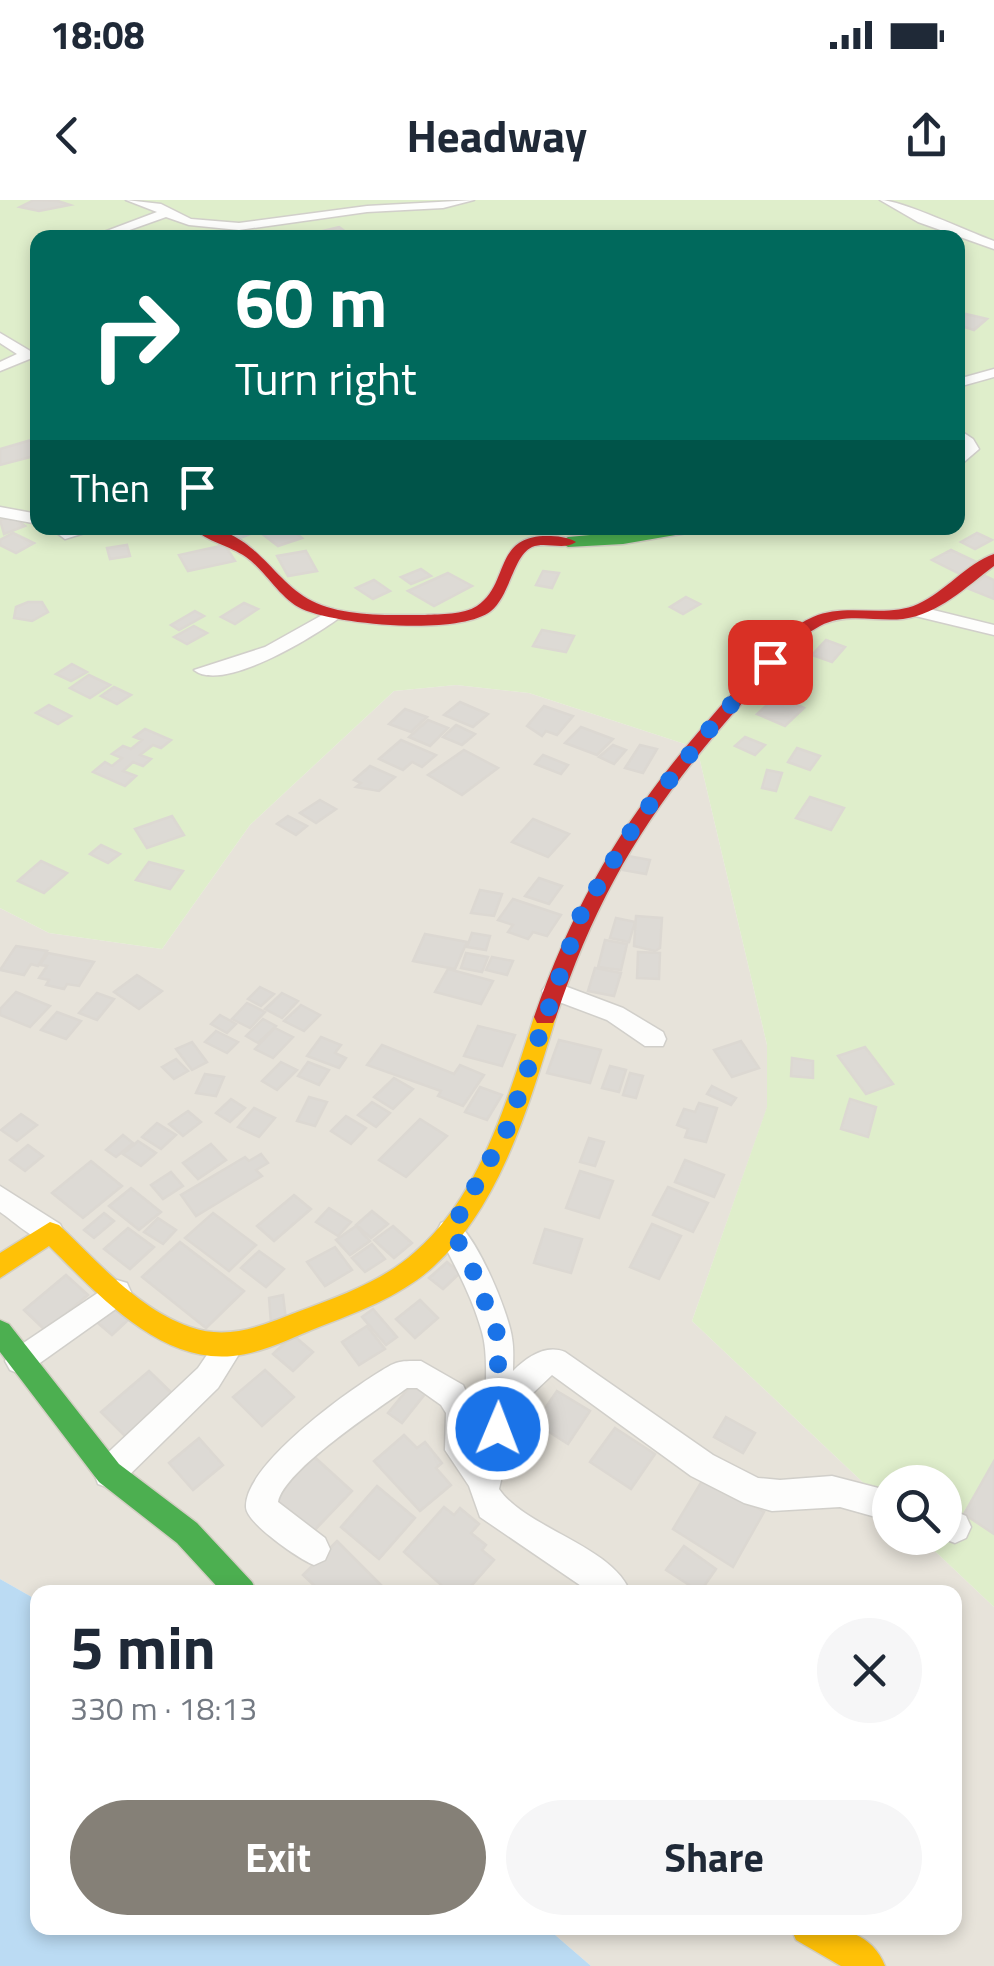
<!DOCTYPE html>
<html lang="en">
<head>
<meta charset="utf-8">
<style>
  :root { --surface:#fff; --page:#f6f6f7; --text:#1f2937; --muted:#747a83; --accent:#858077 }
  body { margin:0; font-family:"Titillium Web",sans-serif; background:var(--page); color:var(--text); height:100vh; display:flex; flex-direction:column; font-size:38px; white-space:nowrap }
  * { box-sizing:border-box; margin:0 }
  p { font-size:32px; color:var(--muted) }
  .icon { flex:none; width:55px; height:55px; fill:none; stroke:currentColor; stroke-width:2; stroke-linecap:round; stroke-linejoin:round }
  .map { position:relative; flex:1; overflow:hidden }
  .side { position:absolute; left:30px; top:1385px; width:932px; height:350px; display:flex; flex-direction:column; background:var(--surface); border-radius:20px; box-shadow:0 5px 15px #0003 }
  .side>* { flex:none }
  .top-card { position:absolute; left:30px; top:30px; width:935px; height:305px; border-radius:20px; box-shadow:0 5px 15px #0003; background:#00695c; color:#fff; overflow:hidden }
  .tools { position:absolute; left:872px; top:1265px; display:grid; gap:20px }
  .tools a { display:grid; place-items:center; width:90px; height:90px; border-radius:50%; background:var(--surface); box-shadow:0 5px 15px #0003; font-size:50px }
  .pin { position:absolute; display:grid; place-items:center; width:85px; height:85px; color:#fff; margin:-42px; border-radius:20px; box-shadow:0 5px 15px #0006 }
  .me { position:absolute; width:110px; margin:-55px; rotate:1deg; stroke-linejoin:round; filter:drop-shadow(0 0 8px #0008) }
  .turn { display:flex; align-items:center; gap:35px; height:210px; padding:0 40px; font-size:45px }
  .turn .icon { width:130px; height:130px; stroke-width:2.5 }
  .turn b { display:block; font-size:70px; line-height:85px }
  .then { display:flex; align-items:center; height:95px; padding:0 40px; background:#0003; gap:20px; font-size:38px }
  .round { display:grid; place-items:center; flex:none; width:105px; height:105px; border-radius:52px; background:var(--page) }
  .head { display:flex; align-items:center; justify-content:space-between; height:170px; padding:0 40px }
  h1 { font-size:60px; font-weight:700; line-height:75px }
  .action { display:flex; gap:20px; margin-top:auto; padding:20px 40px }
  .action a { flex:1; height:115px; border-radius:60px; background:var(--accent); color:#fff; font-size:40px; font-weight:700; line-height:115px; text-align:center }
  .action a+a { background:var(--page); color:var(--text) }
  .status { display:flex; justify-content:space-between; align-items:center; height:70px; padding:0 50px; background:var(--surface); direction:ltr }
  .status svg { height:28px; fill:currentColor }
  header { display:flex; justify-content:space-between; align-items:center; height:130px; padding:0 40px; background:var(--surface); font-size:45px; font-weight:700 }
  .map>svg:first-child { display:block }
  .residential { fill:#e7e3da }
  .green { fill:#dfeecb; fill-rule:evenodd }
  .water { fill:#bbdbf3 }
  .building { fill:#dddad5; stroke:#dcd8d2; stroke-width:2.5 }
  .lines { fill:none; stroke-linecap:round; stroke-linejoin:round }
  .street-casing { stroke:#d1cfca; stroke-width:3 }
  .fast-casing { stroke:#d3cfc3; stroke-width:3 }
  .slow-casing { stroke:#d3cfc3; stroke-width:3 }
  .jam-casing { stroke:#d3cfc3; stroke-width:3 }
  .street { fill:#fdfdfc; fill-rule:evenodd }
  .fast { fill:#4caf50; fill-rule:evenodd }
  .slow { fill:#ffc107; fill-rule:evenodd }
  .jam { fill:#c62828; fill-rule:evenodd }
  .route { stroke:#1a73e8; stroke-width:18; stroke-dasharray:0 32.4 }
</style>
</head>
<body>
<div class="status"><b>18:08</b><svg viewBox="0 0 49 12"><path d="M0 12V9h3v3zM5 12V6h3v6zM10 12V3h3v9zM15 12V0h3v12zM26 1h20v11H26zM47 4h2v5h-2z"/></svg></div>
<header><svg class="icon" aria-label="back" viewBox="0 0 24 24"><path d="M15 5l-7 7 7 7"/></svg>Headway<svg class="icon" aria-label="share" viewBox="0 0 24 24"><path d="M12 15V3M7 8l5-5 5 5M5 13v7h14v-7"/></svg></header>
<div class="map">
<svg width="994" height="1766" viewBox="0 0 994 1766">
  <rect width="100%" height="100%" fill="#f3f1ed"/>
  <path class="residential" d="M456 485 529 493 697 548 767 845V908L692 1121 890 1308V1338H921L994 1407V1766H591L547 1728H955V1392H38L37 1400 0 1379V708L49 733 162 749 250 625 394 491Z"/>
  <path class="green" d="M0 0H994V1407L921 1338H945V1282H890V1308L692 1121 767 907V845L697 548 529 493 456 485 394 491 250 625 162 749 49 733 0 708ZM38 38H958V328H38Z"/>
  <path class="water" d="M0 1379 37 1400 38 1728H547L591 1766H0Z"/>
  <g class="building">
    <path d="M34 0 58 1 70 5 39 11 20 7Z"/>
    <path d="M339 27 350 35H306Z"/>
    <path d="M966 114 987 119 974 130 958 125Z"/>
    <path d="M38 238V255L0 265V249Z"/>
    <path d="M12 316 25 326 4 334 0 320Z"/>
    <path d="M219 328H249L255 332 235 340Z"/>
    <path d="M277 328H289L302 338 278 346 261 333Z"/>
    <path d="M13 333 34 343 16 353 0 345V340Z"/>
    <path d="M977 333 992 340 975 349 961 342Z"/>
    <path d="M127 345 130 356 110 359 107 348Z"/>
    <path d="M225 345 235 361 188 371 179 355Z"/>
    <path d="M951 350 981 364 962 375 932 360Z"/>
    <path d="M306 351 317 371 288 376 277 356Z"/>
    <path d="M421 369 431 376 411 384 401 377Z"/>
    <path d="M543 371 559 373 552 388 536 385Z"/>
    <path d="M448 373 472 386 434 406 408 391Z"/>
    <path d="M985 376 994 380V399L969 389Z"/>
    <path d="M374 380 390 391 373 399 356 388Z"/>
    <path d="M686 397 700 404 683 414 670 407Z"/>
    <path d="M28 402H42L48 412 32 421 14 418 16 407Z"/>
    <path d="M244 403 258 409 235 424 221 417Z"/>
    <path d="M195 411 204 416 179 430 171 425Z"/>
    <path d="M194 426 207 433 187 444 174 437Z"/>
    <path d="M542 430 574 436 566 452 533 446Z"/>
    <path d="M826 440 845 447 832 462 812 455Z"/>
    <path d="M72 464 87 472 71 481 56 474Z"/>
    <path d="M89 475 110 485 90 498 70 488Z"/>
    <path d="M114 487 131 495 117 504 101 496Z"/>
    <path d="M777 496 804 508 785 526 757 514Z"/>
    <path d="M460 502 488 514 473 527 444 515Z"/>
    <path d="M49 505 71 516 58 524 36 513Z"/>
    <path d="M544 506 573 516 557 535 546 531 542 536 527 526Z"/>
    <path d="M405 509 427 517 411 532 389 524Z"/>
    <path d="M428 520 448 528 430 546 409 537Z"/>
    <path d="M456 525 475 534 462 545 443 537Z"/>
    <path d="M581 527 613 539 597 555 565 543Z"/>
    <path d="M145 529 171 540 161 548 153 545 140 555 151 559 143 566 133 562 123 571 136 576 125 586 93 572 105 562 112 566 122 558 112 554 123 546 131 549 142 540 134 537Z"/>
    <path d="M745 537 765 545 755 555 735 546Z"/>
    <path d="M401 540 436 555 422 567 412 562 403 570 379 559Z"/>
    <path d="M613 545 626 550 614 564 599 557Z"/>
    <path d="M640 545 657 549 643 573 625 568Z"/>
    <path d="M797 548 820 556 810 570 788 562Z"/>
    <path d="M464 550 498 568 462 595 428 575Z"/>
    <path d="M543 555 568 565 561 574 535 564Z"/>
    <path d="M370 566 395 577 379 591 356 587 361 583 354 580Z"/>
    <path d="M767 570 782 573 776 591 762 588Z"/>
    <path d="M810 597 844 608 831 630 796 618Z"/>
    <path d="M320 600 336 609 316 623 300 613Z"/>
    <path d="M172 616 184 635 147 648 135 629Z"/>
    <path d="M288 616 307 626 296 635 277 624Z"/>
    <path d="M533 619 569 634 548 657 512 642Z"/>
    <path d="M101 645 120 654 108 663 90 654Z"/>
    <path d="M628 656 650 660 646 674 623 670Z"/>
    <path d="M41 661 67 673 44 693 18 681Z"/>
    <path d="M149 662 183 671 170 689 136 680Z"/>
    <path d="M539 678 562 686 549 704 525 696Z"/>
    <path d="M480 690 502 694 494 716 471 713Z"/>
    <path d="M513 699 561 715 547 736 533 732 528 739 508 732 513 725 498 720Z"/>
    <path d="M636 716 662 718 660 748 655 751 634 746Z"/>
    <path d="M616 718 635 722 629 742 610 738Z"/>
    <path d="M472 733 490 736 486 750 467 747Z"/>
    <path d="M425 734 467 742 455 769 413 761Z"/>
    <path d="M605 740 627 744 621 770 598 767Z"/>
    <path d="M16 746 47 751 38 766 31 764 24 775 0 770Z"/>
    <path d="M638 752 660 753 659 779 637 778Z"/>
    <path d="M48 753 94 762 79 786 67 784 64 789 46 785 49 780 39 778 47 766 40 765Z"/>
    <path d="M466 753 488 757 482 772 461 768Z"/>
    <path d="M492 757 513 761 507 775 486 770Z"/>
    <path d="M595 768 621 773 614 796 588 791Z"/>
    <path d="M448 769 493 781 481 804 435 792Z"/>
    <path d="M137 775 162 791 139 809 114 792Z"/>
    <path d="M260 787 274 794 261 806 248 799Z"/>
    <path d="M16 792 50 806 30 827 0 815V809Z"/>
    <path d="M97 793 114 799 97 820 79 813Z"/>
    <path d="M282 793 298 801 282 818 265 809Z"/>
    <path d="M247 803 265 812 250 828 232 819Z"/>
    <path d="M301 805 320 815 304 831 284 821Z"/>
    <path d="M57 812 81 821 66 839 41 830Z"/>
    <path d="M220 815 236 824 227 833 211 824Z"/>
    <path d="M263 819 276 826 258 843 246 836Z"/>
    <path d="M478 826 515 835 502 866 464 856Z"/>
    <path d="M275 828 293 837 273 858 255 849Z"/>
    <path d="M216 831 238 842 227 853 205 842Z"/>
    <path d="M321 837 341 845 335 853 346 858 339 868 307 856Z"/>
    <path d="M559 840 601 850 590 883 547 873Z"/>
    <path d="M741 841 759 868 732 877 714 850Z"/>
    <path d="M192 842 207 862 192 870 176 849Z"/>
    <path d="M382 845 454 874 460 865 484 875 463 906 438 896 441 891 367 865Z"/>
    <path d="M865 847 893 884 866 894 838 856Z"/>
    <path d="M792 858 813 861V878L791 876Z"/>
    <path d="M176 859 188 871 174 879 162 867Z"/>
    <path d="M281 862 297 870 277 890 262 881Z"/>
    <path d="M308 862 329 870 319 885 298 876Z"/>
    <path d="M610 866 626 870 619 892 602 888Z"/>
    <path d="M630 873 643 876 636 898 623 895Z"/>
    <path d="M205 874 224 877 216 896 196 893Z"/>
    <path d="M394 878 413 889 393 909 374 897Z"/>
    <path d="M712 886 736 898 731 905 707 894Z"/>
    <path d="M480 887 502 895 487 920 465 912Z"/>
    <path d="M309 897 327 902 315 926 297 921Z"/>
    <path d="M231 899 245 908 230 922 216 913Z"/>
    <path d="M850 899 876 907 868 937 841 929Z"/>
    <path d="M372 902 390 913 376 927 358 915Z"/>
    <path d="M699 903 717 908 706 942 685 937 688 929 677 925 684 909 695 912Z"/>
    <path d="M254 908 275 918 259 937 238 927Z"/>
    <path d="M188 911 201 922 183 936 169 924Z"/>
    <path d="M21 914 37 925 17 941 1 930Z"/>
    <path d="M346 916 366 928 351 944 331 931Z"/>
    <path d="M420 919 447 936 406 977 379 960Z"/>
    <path d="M157 923 176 935 161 949 142 937Z"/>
    <path d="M123 935 133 943 116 957 106 950Z"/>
    <path d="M589 938 604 942 595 966 580 962Z"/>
    <path d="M138 941 156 953 141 966 123 954Z"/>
    <path d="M211 944 226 960 198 979 183 963Z"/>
    <path d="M28 945 43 956 25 971 10 960Z"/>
    <path d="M261 954 268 963 256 970 262 976 196 1016 181 995 245 957 249 961Z"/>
    <path d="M685 960 724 975 714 997 675 982Z"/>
    <path d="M91 961 122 986 83 1018 52 993Z"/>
    <path d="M580 971 613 981 599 1018 566 1008Z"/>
    <path d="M171 972 183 986 163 999 151 985Z"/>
    <path d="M668 987 708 1003 693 1032 653 1015Z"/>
    <path d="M131 988 161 1012 139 1030 109 1006Z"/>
    <path d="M294 995 311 1009 274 1041 257 1026Z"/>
    <path d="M329 1008 351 1022 338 1036 316 1022Z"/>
    <path d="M372 1011 388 1024 371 1038 356 1025Z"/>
    <path d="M104 1013 114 1021 94 1038 84 1030Z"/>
    <path d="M213 1013 256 1045 229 1071 185 1038Z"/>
    <path d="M158 1018 176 1030 163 1044 144 1032Z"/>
    <path d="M652 1024 681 1036 659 1079 630 1067Z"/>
    <path d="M356 1026 370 1041 350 1055 336 1040Z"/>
    <path d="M393 1026 412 1043 394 1058 374 1040Z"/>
    <path d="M128 1028 154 1047 130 1069 104 1049Z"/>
    <path d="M545 1029 582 1039 571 1073 534 1063Z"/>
    <path d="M180 1042 244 1091 206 1128 142 1077Z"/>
    <path d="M372 1044 385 1059 365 1072 352 1058Z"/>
    <path d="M335 1047 352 1070 325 1086 307 1062Z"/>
    <path d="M259 1051 284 1069 266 1087 241 1068Z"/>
    <path d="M447 1062 460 1073 443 1089 429 1078Z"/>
    <path d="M66 1075 88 1095 46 1131 24 1110Z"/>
    <path d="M283 1095 286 1120 271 1123 269 1098Z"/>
    <path d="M420 1100 438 1118 415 1138 396 1119Z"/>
    <path d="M108 1103 128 1120 112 1135 92 1118Z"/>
    <path d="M373 1109 397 1137 386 1145 362 1117Z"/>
    <path d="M367 1126 385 1149 359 1165 342 1142Z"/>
    <path d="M293 1135 313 1152 293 1171 273 1154Z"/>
    <path d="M265 1170 294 1197 262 1226 233 1197Z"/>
    <path d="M149 1171 178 1199 130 1241 101 1212Z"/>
    <path d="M411 1185 425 1194 402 1223 388 1213Z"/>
    <path d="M557 1191 590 1211 568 1244 535 1223Z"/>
    <path d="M726 1217 755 1233 743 1253 714 1237Z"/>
    <path d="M615 1228 655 1254 631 1289 590 1262Z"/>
    <path d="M404 1235 417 1248 425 1242 442 1263 436 1268 451 1285 420 1311 374 1261Z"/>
    <path d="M199 1238 223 1265 193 1290 169 1263Z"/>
    <path d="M309 1252 352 1291 310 1335 266 1296Z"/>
    <path d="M994 1261V1334L964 1314Z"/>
    <path d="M705 1276 764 1312 733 1367 673 1329Z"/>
    <path d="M377 1286 415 1318 379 1359 341 1327Z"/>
    <path d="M444 1307 454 1315 460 1308 479 1324 471 1333 486 1345 482 1350 494 1360 466 1392 456 1387 449 1392 404 1352Z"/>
    <path d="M337 1341 382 1386 375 1392H321L303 1375Z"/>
    <path d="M684 1346 716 1369 700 1392 666 1370Z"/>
  </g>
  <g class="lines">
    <g class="street-casing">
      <g id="street">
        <path d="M126 0 161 4 191 19 239 23 367 6 474 0 443 8 367 12 239 30 189 25 166 17 107 38H88L157 12Z"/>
        <path d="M880 0C902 0 968 32 994 41V49L918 22Z"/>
        <path d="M0 133 32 152V158L0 171V162L17 154 0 143Z"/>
        <path d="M994 169V177L958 187V179Z"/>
        <path d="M958 229 973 239 979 249 958 267V254L963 248 958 241Z"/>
        <path d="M0 307 38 314V324L0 317Z"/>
        <path d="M50 328H101L65 339Z"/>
        <path d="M917 406 994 425V435L911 415V407Z"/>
        <path d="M333 409 342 414 339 418C313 437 223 493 194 470L265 447Z"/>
        <path d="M554 782 623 808 663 832 666 839 663 846H645L607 820 546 797 542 791 546 785Z"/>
        <path d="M0 986 60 1024 64 1032 60 1040C39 1048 17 1023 0 1012Z"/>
        <path d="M451 1019C474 1028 509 1113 512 1138 514 1149 513 1160 513 1171 527 1157 546 1144 565 1152L713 1255 758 1278 780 1280 832 1276 890 1291V1321L840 1307 772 1311 744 1303 691 1276 552 1175 513 1212V1229L499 1289C525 1328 613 1346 630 1392H590L480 1317 469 1286 445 1250 446 1213 441 1205 417 1188H407C378 1209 284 1270 278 1302L325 1338 330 1349 325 1360 314 1365C299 1359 246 1323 246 1307 244 1264 355 1185 391 1165 400 1160 411 1161 421 1161L463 1185 476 1212 478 1249C485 1222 490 1159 482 1132 472 1096 454 1064 437 1031L441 1023Z"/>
        <path d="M117 1080 127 1083 131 1092 127 1101 30 1170 20 1174 10 1170 5 1161 10 1152Z"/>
        <path d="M229 1133 239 1137 244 1146 218 1188 120 1284 109 1288 98 1284 94 1273 98 1262 198 1168 219 1137Z"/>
        <path d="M945 1307 966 1316 971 1327 966 1338 955 1343 942 1338Z"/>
      </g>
    </g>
    <g class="fast-casing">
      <g id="fast">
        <path d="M668 328H700L693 332 623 344 568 347 560 342 568 337Z"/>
        <path d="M0 1120 9 1124 119 1264 197 1323 252 1382 257 1392H222L177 1343 99 1282 0 1152Z"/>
      </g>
    </g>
    <g class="slow-casing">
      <g id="slow">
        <path d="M545 809 556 817C530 902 501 1006 433 1067 401 1096 358 1112 319 1127 291 1138 263 1153 233 1156 159 1164 96 1092 49 1046L0 1078V1053L50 1022 59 1025C97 1061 138 1109 190 1127 230 1141 263 1125 300 1111 340 1096 383 1081 415 1052 481 995 508 898 534 817Z"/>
        <path d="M791 1728C828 1726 869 1726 885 1766H841L796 1740Z"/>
      </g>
    </g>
    <g class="jam-casing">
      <g id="jam">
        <path d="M193 328C253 324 271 381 312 401 343 417 390 415 425 415 441 414 463 415 477 406 510 384 493 336 547 336 557 336 568 337 576 342 563 351 546 341 532 347 513 356 510 396 491 411 459 436 338 425 302 409 279 398 267 372 246 357 229 345 207 342 193 328Z"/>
        <path d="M994 354V366C966 387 939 414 903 419 875 422 846 412 820 426 789 442 768 474 745 500 654 602 599 687 556 817L553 823H537L534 817C581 682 641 594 736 489 759 463 781 431 813 417 847 402 885 419 918 404 945 392 966 364 994 354Z"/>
      </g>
    </g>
    <use href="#street" class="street"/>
    <use href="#fast" class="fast"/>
    <use href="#slow" class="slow"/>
    <use href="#jam" class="jam"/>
  </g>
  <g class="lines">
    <path class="route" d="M498 1229V1136L468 1058 451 1030 508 927 581 714 638 620 716 521 770 462"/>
  </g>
</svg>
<div class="tools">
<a><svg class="icon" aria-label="search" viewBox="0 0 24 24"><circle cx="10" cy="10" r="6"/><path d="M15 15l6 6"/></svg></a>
</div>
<div class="pin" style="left:770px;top:462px;background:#d93025"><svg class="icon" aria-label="arrive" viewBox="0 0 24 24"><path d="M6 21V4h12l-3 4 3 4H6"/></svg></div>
<svg class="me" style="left:498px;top:1229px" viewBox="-20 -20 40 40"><circle r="17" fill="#1a73e8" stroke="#fff" stroke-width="3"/><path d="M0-11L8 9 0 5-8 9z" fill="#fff"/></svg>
<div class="top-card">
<div class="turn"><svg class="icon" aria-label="right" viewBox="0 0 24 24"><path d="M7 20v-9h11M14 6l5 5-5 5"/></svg><div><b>60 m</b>Turn right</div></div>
<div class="then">Then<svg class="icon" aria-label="arrive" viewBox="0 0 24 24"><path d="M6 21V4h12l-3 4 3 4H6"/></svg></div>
</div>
<section class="side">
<div class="head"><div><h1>5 min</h1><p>330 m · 18:13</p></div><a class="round"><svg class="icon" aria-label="close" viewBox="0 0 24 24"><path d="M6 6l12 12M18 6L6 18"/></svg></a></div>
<div class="action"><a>Exit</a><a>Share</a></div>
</section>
</div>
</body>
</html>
